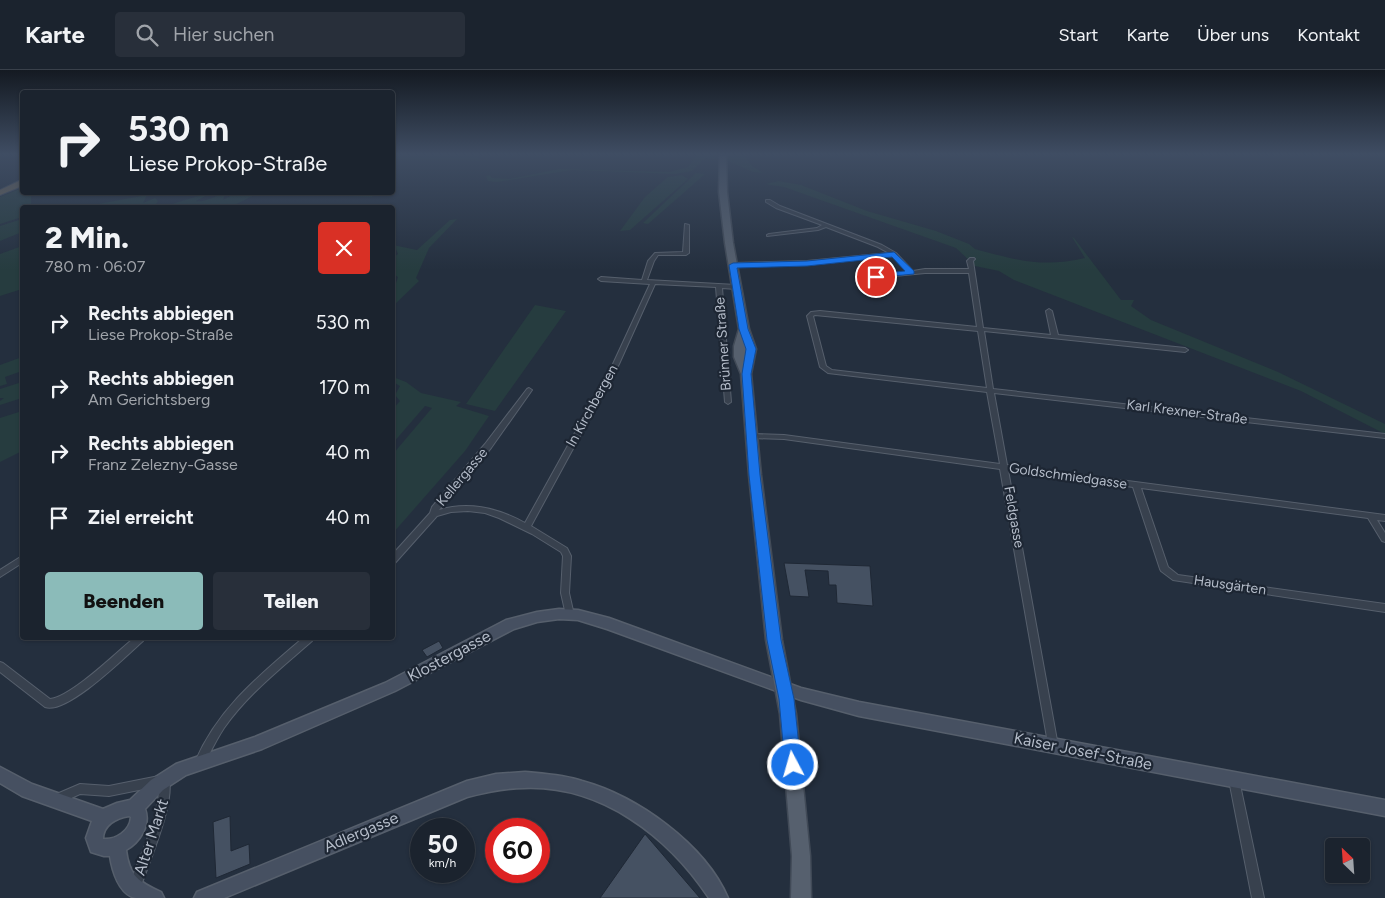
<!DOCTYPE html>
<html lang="de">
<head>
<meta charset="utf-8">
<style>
  :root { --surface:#1b232e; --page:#282f3a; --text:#f1f3f6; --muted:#a0a4aa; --line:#39404a; --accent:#8bbbb9 }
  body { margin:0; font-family:Figtree,sans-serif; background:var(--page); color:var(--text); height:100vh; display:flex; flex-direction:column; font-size:19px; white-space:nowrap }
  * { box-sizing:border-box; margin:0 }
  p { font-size:16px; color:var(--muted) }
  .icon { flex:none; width:28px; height:28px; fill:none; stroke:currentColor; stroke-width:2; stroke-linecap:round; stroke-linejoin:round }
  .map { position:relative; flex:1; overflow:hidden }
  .drawer { position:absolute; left:20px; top:135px; width:375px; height:435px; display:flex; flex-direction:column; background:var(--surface); border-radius:5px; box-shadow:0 1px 4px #0004,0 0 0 1px var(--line) }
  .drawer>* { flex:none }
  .top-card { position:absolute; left:20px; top:20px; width:375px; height:105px; border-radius:5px; box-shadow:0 1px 4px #0004,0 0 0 1px var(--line); background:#1b232e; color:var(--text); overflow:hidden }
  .needle { width:32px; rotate:335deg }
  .controls { position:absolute; left:1325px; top:768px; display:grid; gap:10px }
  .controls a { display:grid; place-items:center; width:45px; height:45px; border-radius:5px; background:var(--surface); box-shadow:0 1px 4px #0004,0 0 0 1px var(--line); font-size:25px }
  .speed { position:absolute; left:410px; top:748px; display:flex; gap:10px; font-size:25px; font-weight:700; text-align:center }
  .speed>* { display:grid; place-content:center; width:65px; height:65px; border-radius:50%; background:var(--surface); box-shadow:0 1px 4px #0004,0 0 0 1px var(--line); line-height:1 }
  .speed small { font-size:12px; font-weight:400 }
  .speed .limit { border:8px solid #d22; background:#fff; color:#111 }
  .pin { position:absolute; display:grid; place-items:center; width:42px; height:42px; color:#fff; margin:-21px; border:2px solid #fff; border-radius:50%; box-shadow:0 1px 5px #0007 }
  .me { position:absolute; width:55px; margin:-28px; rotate:354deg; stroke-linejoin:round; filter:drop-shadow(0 0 4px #0008) }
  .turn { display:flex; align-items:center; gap:18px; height:105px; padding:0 25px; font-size:22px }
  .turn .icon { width:65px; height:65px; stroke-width:2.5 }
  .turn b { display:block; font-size:35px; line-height:42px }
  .round { display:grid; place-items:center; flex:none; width:52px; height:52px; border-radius:5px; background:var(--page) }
  .summary { display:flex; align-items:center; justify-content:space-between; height:85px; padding:0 25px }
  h1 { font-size:30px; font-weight:800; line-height:38px }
  .primary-button { display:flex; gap:10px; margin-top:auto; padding:10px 25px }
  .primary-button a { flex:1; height:58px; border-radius:5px; background:var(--accent); color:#111; font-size:20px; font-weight:800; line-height:58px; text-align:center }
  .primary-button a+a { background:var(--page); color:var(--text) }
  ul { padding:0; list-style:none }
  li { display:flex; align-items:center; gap:15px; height:65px; padding:0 25px }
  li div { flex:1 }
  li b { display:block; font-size:19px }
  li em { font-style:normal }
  header { display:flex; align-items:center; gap:30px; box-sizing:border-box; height:70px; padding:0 25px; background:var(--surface); border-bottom:1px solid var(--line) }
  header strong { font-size:24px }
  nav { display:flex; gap:28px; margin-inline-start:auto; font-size:18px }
  .search { width:350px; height:45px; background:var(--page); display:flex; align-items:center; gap:12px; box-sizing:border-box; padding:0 18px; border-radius:5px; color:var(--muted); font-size:19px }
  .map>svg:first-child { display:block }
  .green { fill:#263c3f }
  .building { fill:#455162; stroke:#1f2835 }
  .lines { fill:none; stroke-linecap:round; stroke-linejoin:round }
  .street-casing { stroke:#565f6c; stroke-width:2 }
  .secondary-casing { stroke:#565f6c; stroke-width:3 }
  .primary-casing { stroke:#414a57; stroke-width:3 }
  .highway-casing { stroke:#434c59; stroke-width:2 }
  .street { fill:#38414e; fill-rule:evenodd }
  .secondary { fill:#465061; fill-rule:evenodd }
  .primary { fill:#56606e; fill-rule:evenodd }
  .highway { fill:#746855; fill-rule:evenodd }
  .route { fill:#1a73e8; stroke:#114b97 }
  .labels { text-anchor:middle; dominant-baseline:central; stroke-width:4.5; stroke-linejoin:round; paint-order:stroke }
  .street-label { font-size:14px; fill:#b4bcc9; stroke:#1d2633 }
  .near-street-label { font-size:16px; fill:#b4bcc9; stroke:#1d2633 }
</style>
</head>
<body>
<header>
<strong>Karte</strong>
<div class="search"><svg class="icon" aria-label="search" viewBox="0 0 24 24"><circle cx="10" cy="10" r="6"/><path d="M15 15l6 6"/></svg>Hier suchen</div>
<nav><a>Start</a><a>Karte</a><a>Über uns</a><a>Kontakt</a></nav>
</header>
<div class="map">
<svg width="1385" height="828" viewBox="0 0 1385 828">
  <rect width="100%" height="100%" fill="#242f3e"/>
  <g class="green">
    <path d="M393 84H477L480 91 396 89 393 94Z"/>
    <path d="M697 84H715V89L705 88 692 101 675 104 572 100 497 112 488 111 486 106 490 105 492 108 510 109 559 99 670 102 688 97Z"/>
    <path d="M728 84H743L752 96 763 103 753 102 728 91Z"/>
    <path d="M696 103 705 104 648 154 643 153Z"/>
    <path d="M682 105 688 109 630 160 620 161 645 127 668 107Z"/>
    <path d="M779 111 801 115 867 141 936 161 969 174 975 179C1016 190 1043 198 1085 188L1072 167 1074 168 1121 230H1134L1131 236 1151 250 1278 302 1385 354V364L1301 321 1014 210 999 201 975 196 956 178 784 117 765 114Z"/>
    <path d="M22 118V122L35 123 31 124V137L22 138V147L0 154V127Z"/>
    <path d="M236 123H258L231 137H177L172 134 205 124H209L196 131C207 133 215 124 225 125L223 130Z"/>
    <path d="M272 123 375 122V123L372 127Z"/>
    <path d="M147 125 143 133 155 128 158 131 154 137H135L138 135 124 138 82 137Z"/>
    <path d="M22 149V162L0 171V156Z"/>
    <path d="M457 149 429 178 416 208 419 211 393 236V222L398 207 393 204V188L398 184 396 179H393V175L417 180 450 150Z"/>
    <path d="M22 176V219L0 226V184Z"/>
    <path d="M535 235 566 241 495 341 466 334Z"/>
    <path d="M22 287V301L5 307 7 314 0 316V295Z"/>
    <path d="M393 307 406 312 421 323 461 332 456 336 489 346 465 381 393 463V384L432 338 425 336 393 373V339L400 331 395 325 400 316 393 312Z"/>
    <path d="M22 312V328L0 335V331L4 328H0V319Z"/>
    <path d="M22 341V381L0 392V348Z"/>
  </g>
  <g class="building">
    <path d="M784 493 870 496 873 536 837 533 836 515H829L828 501 805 500 809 527 790 526Z"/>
    <path d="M439 571 443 578 427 587 422 580Z"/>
    <path d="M230 746 231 781 249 774 250 794 216 808 213 752Z"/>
    <path d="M645 764 700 828H600Z"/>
  </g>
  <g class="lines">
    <g class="street-casing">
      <g id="street">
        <path d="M766 130H770L780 136 882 175 896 183 913 201 925 199H969L967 191 970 188H974L975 189 973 191 983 258 1051 265 1046 241 1049 239 1052 241 1058 265 1185 278 1188 280 1185 282 984 261 993 319 1385 364V368L994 323 1007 395 1385 445V451L1377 450 1385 463V472L1382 471 1368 448 1141 418 1168 497 1178 505 1385 534V542L1173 510 1161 501 1160 499 1133 417 1008 400 1058 676 1057 679 1053 681 1049 679 1000 399 784 369 752 368 748 366 752 364 784 365 1000 394 987 322 828 303 820 297 807 246 811 242 820 241 977 257 969 203H925L874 208V206L876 205 908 202 893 186 807 195 731 196 730 195 733 193 807 191 889 183 878 177 826 157 818 160 767 166V165L769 164 817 158 822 155 776 138 766 132ZM815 245 978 261 987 318 832 300 826 296 813 246Z"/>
        <path d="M685 154 689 155V183L686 185H658L654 191 647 210 736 215 739 217 736 219 722 218 731 332 728 334 725 332 716 217 655 214 619 294 531 456 567 478 571 486 569 523 574 545 573 548 570 549 567 548 566 545 561 523 563 486 561 482 532 464 499 448 485 443 468 441 451 442 437 446 395 493 392 494V485L430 443 432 437 485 374 527 319 529 318 532 320 491 378 439 440C468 431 498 438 525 453L613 294 650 214 601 211 598 209 601 207 642 210 648 191 655 183 683 182Z"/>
        <path d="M22 486V493L0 507V500Z"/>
        <path d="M134 568H145L143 571C126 586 67 645 45 637L0 602V592L3 593 50 629C71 627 116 583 134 568Z"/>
        <path d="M303 568H314L312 571C281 598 248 624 224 658 216 670 210 683 204 695L200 697 196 695 195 692C218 638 260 605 303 568Z"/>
        <path d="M164 705 168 706C177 729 149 792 141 816L139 820 135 822 131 820 129 816C139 789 160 744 159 716L109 726 80 724 56 735 52 734 51 730 52 726 80 714 109 716Z"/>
        <path d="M1234 705 1238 706 1239 710 1264 828H1252L1229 710 1230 706Z"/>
      </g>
    </g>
    <g class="secondary-casing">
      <g id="secondary">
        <path d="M559 539 578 540 609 548 801 618 859 632 1385 730V746L859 646 801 630 607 559 578 550 559 549 537 552 514 559 395 621 262 679 186 705 163 720 145 739C151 755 140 772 126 780 129 806 139 812 161 822L164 828C155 828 145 828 136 828 119 825 112 800 110 786H104L91 782 86 768 92 751 22 726 0 713V697L32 714 103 739 117 733 130 730 151 710 176 694 255 667 385 613 506 550 537 542ZM129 746 131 747C130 761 116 770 103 769 103 755 116 748 129 746Z"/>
        <path d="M525 702C545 704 564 705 582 711 637 726 705 774 728 828H709C668 766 601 715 524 718 504 718 486 722 467 727L224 828H194L197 822 467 711 496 704Z"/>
      </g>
    </g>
    <g class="primary-casing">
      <path id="primary" d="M720 84H726L727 122 733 173 749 259 756 279 751 304 761 405 782 570 796 644 810 786 811 828H791L792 786 780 644 766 570 749 405 741 304 734 287V276L739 259 725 173 719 122Z"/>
    </g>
    <g class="highway-casing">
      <path id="highway" d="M19 111H22V116L0 125V120Z"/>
    </g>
    <use href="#street" class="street"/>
    <use href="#secondary" class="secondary"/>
    <use href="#primary" class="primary"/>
    <use href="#highway" class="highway"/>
  </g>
  <linearGradient id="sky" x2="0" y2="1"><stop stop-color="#141a22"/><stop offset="0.42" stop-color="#3f4d63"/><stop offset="1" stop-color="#3f4d63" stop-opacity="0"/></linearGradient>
  <rect width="1385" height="200" fill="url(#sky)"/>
  <path class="route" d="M894 182 914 201V204L873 208 872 207 876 204 905 201 892 187 807 196 737 198 748 259 756 279 751 304 760 405 781 570 794 629 801 695 799 700 793 702 787 700 785 695 779 629 767 570 749 405 742 304 746 279 739 259 729 195 733 193 807 191Z"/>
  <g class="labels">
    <g class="street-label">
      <text transform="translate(723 274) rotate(-94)">Brünner Straße</text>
      <text transform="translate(592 336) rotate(-61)">In Kirchbergen</text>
      <text transform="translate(1187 342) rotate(7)">Karl Krexner-Straße</text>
      <text transform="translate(1068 406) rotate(8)">Goldschmiedgasse</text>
      <text transform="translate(462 407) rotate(-50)">Kellergasse</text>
      <text transform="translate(1014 447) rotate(80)">Feldgasse</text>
      <text transform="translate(1230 515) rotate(8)">Hausgärten</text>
    </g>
    <g class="near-street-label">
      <text transform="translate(449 586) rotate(-28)">Klostergasse</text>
      <text transform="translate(1083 681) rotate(11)">Kaiser Josef-Straße</text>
      <text transform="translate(361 762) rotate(-23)">Adlergasse</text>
      <text transform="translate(151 767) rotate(-72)">Alter Markt</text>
    </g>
  </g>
</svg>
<div class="controls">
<a><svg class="needle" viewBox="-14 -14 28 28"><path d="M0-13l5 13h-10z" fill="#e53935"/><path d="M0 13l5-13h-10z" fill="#a0a4aa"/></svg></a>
</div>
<div class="speed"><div>50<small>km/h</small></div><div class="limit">60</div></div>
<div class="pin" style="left:876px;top:207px;background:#d93025"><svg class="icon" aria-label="arrive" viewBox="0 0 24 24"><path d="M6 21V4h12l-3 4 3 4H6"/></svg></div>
<svg class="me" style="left:793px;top:695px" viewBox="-20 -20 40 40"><circle r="17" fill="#1a73e8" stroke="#fff" stroke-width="3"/><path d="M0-11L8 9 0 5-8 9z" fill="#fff"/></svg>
<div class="top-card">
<div class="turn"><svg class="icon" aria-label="right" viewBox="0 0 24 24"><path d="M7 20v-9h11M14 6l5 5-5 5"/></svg><div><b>530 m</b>Liese Prokop-Straße</div></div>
</div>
<section class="drawer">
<div class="summary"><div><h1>2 Min.</h1><p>780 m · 06:07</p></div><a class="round" style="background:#d93025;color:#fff"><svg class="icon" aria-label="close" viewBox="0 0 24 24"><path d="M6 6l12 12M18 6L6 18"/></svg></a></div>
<ul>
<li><svg class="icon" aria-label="right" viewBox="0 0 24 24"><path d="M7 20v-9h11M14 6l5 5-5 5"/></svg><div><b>Rechts abbiegen</b><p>Liese Prokop-Straße</p></div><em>530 m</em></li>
<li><svg class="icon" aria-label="right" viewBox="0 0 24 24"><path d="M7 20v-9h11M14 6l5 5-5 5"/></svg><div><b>Rechts abbiegen</b><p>Am Gerichtsberg</p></div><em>170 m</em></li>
<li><svg class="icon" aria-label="right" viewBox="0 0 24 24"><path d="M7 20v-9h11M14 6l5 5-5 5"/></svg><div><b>Rechts abbiegen</b><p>Franz Zelezny-Gasse</p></div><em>40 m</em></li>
<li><svg class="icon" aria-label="arrive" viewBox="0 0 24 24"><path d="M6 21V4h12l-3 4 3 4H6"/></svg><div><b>Ziel erreicht</b></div><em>40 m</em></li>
</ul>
<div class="primary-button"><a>Beenden</a><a>Teilen</a></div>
</section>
</div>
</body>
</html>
